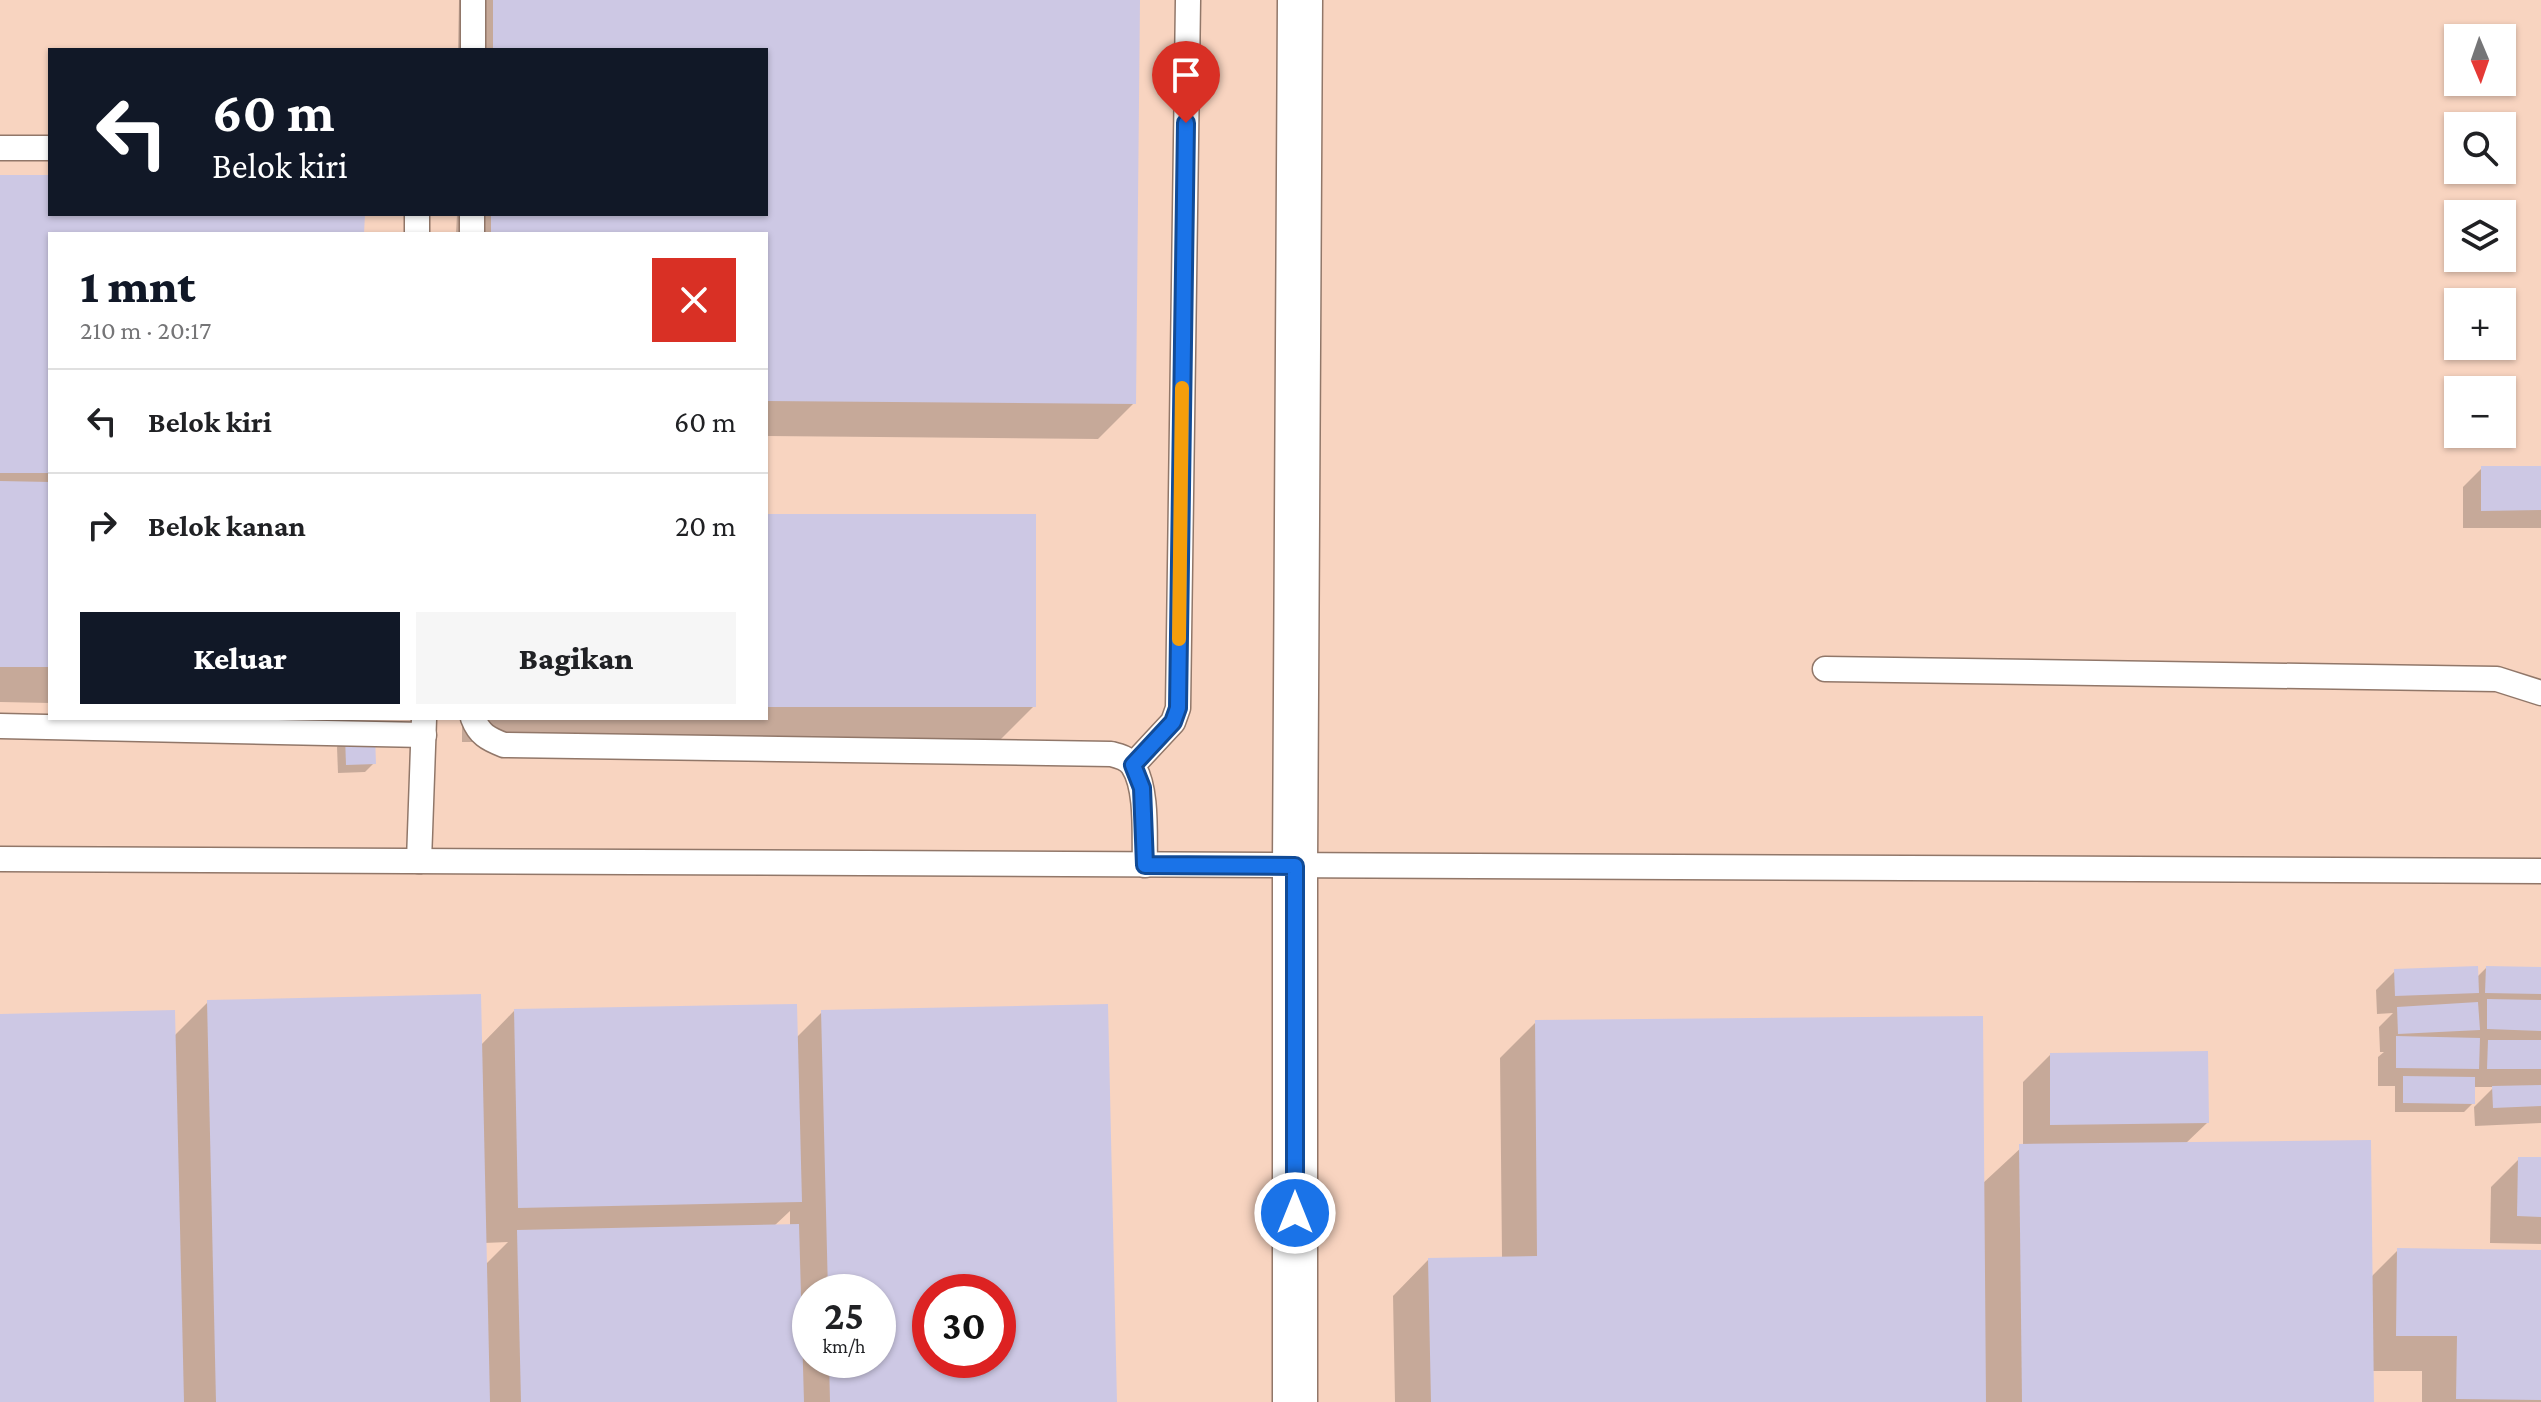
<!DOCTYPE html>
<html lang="id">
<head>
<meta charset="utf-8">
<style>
  :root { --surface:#fff; --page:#f6f6f6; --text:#202124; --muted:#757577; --line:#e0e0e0; --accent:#111827 }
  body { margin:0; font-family:"Crimson Pro",serif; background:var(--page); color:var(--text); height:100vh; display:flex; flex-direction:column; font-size:30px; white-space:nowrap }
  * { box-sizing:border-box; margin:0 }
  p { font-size:26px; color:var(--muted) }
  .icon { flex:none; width:44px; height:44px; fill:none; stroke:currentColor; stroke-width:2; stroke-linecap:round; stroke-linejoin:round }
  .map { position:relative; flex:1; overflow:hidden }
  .sheet { position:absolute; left:48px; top:232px; width:720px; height:488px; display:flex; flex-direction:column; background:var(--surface); border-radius:0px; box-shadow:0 2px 6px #0004 }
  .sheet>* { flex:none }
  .guide { position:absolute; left:48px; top:48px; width:720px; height:168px; border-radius:0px; box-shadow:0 2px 6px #0004; background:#111827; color:#fff; overflow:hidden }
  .needle { width:52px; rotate:178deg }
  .fabs { position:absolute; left:2444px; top:24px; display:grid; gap:16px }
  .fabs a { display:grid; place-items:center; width:72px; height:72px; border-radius:0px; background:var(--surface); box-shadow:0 2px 6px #0004; font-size:40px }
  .speed { position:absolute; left:792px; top:1274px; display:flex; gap:16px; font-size:40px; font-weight:700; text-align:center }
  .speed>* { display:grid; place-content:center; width:104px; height:104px; border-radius:50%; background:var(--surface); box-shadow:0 2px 6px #0004; line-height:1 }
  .speed small { font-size:20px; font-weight:400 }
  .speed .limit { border:12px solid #d22; background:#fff; color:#111 }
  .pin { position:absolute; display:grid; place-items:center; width:68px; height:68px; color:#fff; margin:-82px -34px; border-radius:50% 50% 50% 0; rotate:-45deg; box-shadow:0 0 8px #0007 }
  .pin .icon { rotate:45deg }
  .me { position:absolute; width:88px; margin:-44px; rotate:0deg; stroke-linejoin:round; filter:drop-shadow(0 0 6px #0008) }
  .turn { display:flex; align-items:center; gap:28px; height:168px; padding:0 32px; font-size:36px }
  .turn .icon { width:104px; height:104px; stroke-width:2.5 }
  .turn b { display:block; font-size:56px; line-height:68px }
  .round { display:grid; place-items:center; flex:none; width:84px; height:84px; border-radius:0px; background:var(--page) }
  .summary { display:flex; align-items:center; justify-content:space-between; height:136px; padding:0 32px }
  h1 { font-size:48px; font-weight:800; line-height:60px; color:var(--accent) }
  .button { display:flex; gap:16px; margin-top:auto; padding:16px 32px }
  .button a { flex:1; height:92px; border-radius:0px; background:var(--accent); color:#fff; font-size:32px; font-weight:800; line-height:92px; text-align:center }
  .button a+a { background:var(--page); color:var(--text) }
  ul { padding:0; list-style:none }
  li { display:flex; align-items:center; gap:24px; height:104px; padding:0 32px; border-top:2px solid var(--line) }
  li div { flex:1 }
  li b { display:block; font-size:30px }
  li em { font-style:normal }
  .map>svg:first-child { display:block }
  .built { fill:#f8d4c0; fill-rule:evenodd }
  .shadow { fill:#0003; fill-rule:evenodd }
  .building { fill:#cdc8e4; fill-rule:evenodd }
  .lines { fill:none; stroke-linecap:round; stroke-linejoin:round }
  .service-casing { stroke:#917769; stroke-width:27 }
  .minor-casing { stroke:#917769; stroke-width:47 }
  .service { stroke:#fff; stroke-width:24 }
  .minor { stroke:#fff; stroke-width:44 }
  .route-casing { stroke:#114b97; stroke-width:20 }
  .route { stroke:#1a73e8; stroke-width:14 }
  .slow { stroke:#f59e0b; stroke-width:14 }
</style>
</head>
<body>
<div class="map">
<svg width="2541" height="1402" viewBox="0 0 2541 1402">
  <rect width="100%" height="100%" fill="#fddfd0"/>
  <path class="built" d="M0 0H2541V1402H0ZM2458 38H2502V82H2458ZM50 50H766V214H50ZM2458 126H2502V170H2458ZM2458 214H2502V258H2458ZM50 234H766V718H50ZM2458 302H2502V346H2458ZM2458 390H2502V434H2458ZM810 1292H878V1360H810ZM930 1292H998V1360H930Z"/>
  <g class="shadow">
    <path d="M459 0H1138L1134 403 1098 439 766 436V234H456L457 214H766V50H458Z"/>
    <path d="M0 177H50V214H363L362 234H50V703L0 702Z"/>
    <path d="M2482 468H2541V528H2463V487Z"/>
    <path d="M766 516 1034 706 998 742H462V718H766Z"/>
    <path d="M346 738 374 763 365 772 338 773 337 747Z"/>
    <path d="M2486 968 2541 969V1123L2475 1126 2474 1107 2494 1087H2473V1103L2464 1112H2395V1086H2378V1057L2384 1052H2380L2379 1027 2393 1013 2377 1014 2376 990 2395 971 2476 978Z"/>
    <path d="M208 1002 480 1046 514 1011 796 1038 822 1012 1115 1402H0V1016L174 1036ZM790 1211V1226H774ZM508 1242 485 1265 484 1243ZM810 1292H878V1360H810ZM930 1292H998V1360H930Z"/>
    <path d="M1536 1022 1982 1184 2023 1146V1082L2050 1055 2207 1123 2185 1144 2371 1277 2398 1250 2541 1252V1402H2422V1371H2372V1402H1395L1393 1296 1428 1260 1502 1258 1500 1058Z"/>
    <path d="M2519 1159H2541V1244L2490 1243 2491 1187Z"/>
  </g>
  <g class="building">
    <path d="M493 0H1140L1136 404 766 401V234H491V214H766V50H493Z"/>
    <path d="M0 175H50V214H365L364 234H50V473H0Z"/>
    <path d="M2481 466H2541V510L2481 511Z"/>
    <path d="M0 481 50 482V667H0Z"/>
    <rect x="766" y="514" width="270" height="193"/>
    <path d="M375 735 376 764 346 765 345 736Z"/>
    <path d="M2478 966 2479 993 2395 996 2394 969Z"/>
    <path d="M2486 966 2541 967V994L2485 993Z"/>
    <path d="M481 994 490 1402H216L207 1000Z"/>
    <path d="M2487 999 2541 1000V1031L2487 1029Z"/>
    <path d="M2478 1002 2480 1030 2398 1034 2397 1007Z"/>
    <path d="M797 1004 802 1202 518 1208 514 1009Z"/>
    <path d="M1108 1004 1117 1402H830L829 1360H878V1292H828L821 1010ZM930 1292H998V1360H930Z"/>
    <path d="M175 1010 184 1402H0V1014Z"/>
    <path d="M1983 1016 1986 1402H1431L1428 1258 1537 1256 1535 1020Z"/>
    <path d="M2396 1036 2480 1038 2479 1069 2396 1068Z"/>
    <path d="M2488 1040H2541V1069H2487Z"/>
    <path d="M2208 1051 2209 1123 2050 1125V1053Z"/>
    <path d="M2403 1076 2475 1077V1104L2403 1103Z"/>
    <path d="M2541 1085V1106L2493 1108 2492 1086Z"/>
    <path d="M2371 1140 2374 1402H2022L2019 1144Z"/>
    <path d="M2518 1157H2541V1217L2517 1216Z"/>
    <path d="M799 1224 804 1402H521L517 1230Z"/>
    <path d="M2397 1248 2541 1250V1400L2456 1399 2457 1336H2396Z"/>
  </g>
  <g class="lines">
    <g class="service-casing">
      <g id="service">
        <path d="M473 50V0"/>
        <path d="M0 148H50"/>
        <path d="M417 214V234"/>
        <path d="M472 234V214"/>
        <path d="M1825 669 2497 679 2541 693"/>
        <path d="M473 718C479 734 488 739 504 745L1111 754C1119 756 1128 758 1133 766 1148 789 1144 837 1145 865"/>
        <path d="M0 726 424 735"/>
        <path d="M1133 765 1173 722 1178 708 1188 0"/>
        <path d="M0 859 2541 871"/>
        <path d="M419 861 424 719"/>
      </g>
    </g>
    <g class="minor-casing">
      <path id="minor" d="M1295 1402V866L1300 0"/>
    </g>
    <use href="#service" class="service"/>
    <use href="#minor" class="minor"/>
  </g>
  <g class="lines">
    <g class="route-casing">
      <path id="route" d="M1186 123 1178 708 1173 722 1133 765 1142 788 1145 865 1295 866V1213"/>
    </g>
    <use href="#route" class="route"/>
    <path class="slow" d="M1179 639 1182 388"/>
  </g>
</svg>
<div class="fabs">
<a><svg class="needle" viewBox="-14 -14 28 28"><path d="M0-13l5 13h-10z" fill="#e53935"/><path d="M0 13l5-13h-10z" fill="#757577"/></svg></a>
<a><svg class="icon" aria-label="search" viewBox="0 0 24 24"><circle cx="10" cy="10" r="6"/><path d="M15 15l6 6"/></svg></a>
<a><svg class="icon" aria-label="layers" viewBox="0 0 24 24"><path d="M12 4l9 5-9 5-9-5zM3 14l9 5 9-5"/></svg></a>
<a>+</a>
<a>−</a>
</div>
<div class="speed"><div>25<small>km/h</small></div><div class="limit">30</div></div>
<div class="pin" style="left:1186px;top:123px;background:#d93025"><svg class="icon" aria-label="arrive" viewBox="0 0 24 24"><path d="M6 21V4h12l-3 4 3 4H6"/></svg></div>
<svg class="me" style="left:1295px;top:1213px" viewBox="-20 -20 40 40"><circle r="17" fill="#1a73e8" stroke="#fff" stroke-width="3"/><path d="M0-11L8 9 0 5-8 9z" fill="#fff"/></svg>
<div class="guide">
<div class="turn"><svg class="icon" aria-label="left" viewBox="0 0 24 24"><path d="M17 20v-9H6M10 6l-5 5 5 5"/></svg><div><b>60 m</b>Belok kiri</div></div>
</div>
<section class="sheet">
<div class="summary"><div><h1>1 mnt</h1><p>210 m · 20:17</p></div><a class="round" style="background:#d93025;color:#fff"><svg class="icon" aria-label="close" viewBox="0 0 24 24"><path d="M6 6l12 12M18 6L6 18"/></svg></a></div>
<ul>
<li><svg class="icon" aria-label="left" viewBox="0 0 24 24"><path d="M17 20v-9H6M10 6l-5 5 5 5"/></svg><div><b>Belok kiri</b></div><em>60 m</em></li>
<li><svg class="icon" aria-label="right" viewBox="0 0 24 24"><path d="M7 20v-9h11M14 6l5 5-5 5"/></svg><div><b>Belok kanan</b></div><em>20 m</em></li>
</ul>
<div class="button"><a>Keluar</a><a>Bagikan</a></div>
</section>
</div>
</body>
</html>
